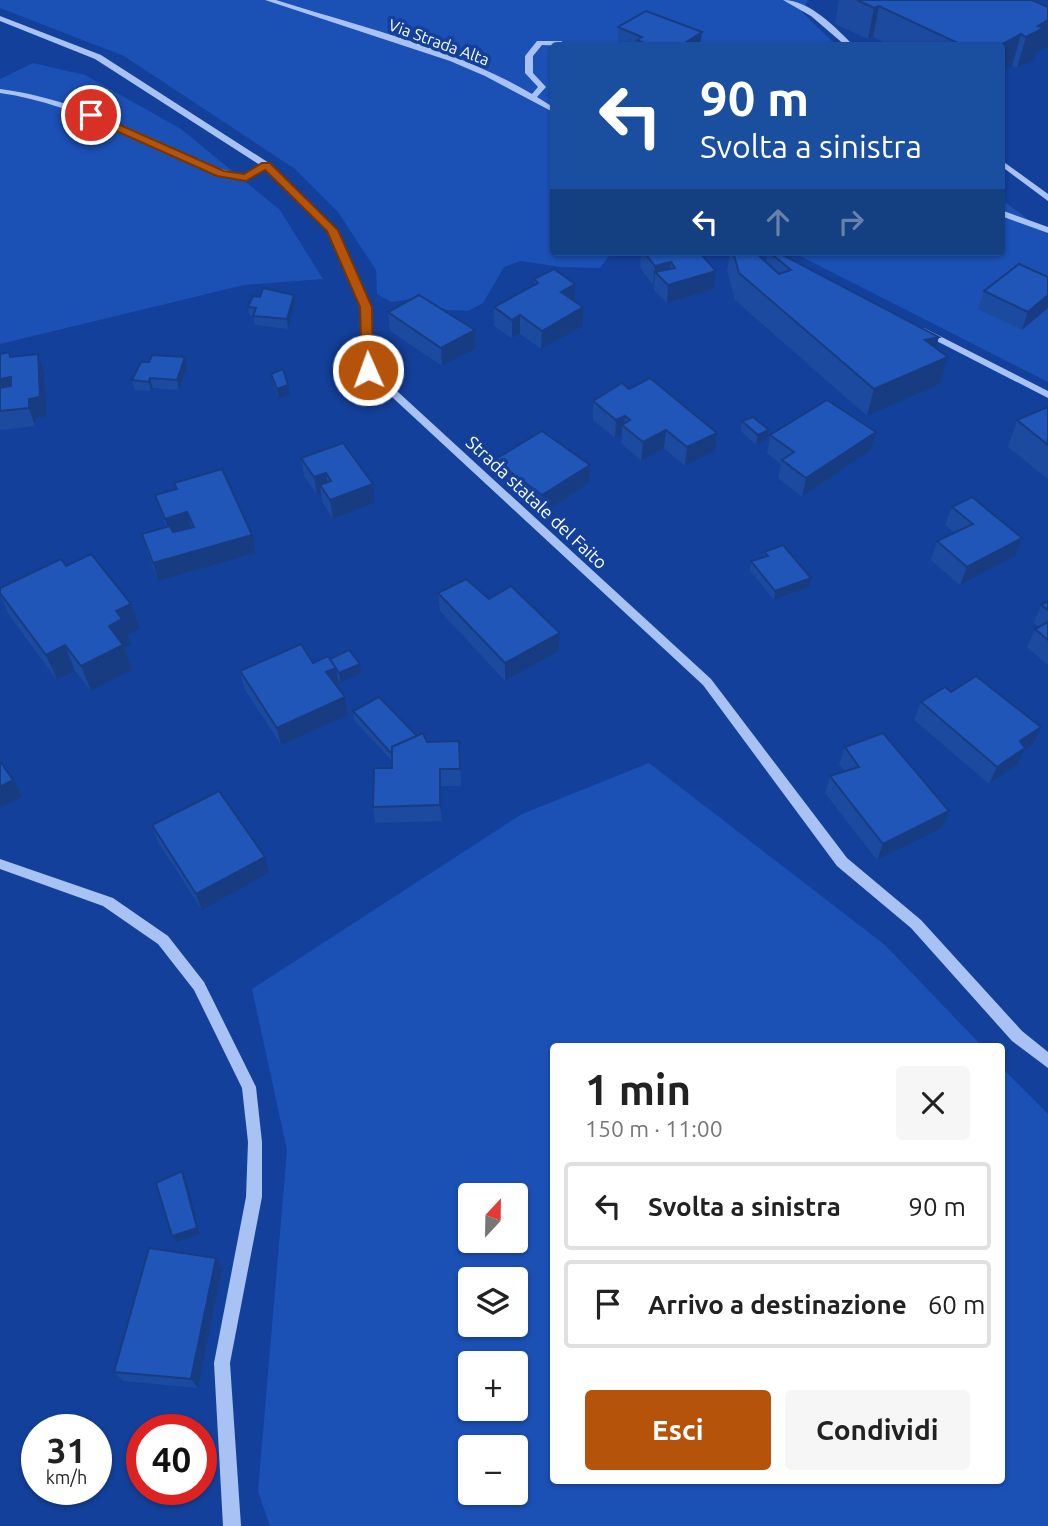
<!DOCTYPE html>
<html lang="it">
<head>
<meta charset="utf-8">
<style>
  :root { --surface:#fff; --page:#f6f6f6; --text:#222; --muted:#767676; --line:#e0e0e0; --accent:#b45309 }
  body { margin:0; font-family:Ubuntu,sans-serif; background:var(--page); color:var(--text); height:100vh; display:flex; flex-direction:column; font-size:26px; white-space:nowrap }
  * { box-sizing:border-box; margin:0 }
  p { font-size:23px; color:var(--muted) }
  .icon { flex:none; width:38px; height:38px; fill:none; stroke:currentColor; stroke-width:2; stroke-linecap:round; stroke-linejoin:round }
  .map { position:relative; flex:1; overflow:hidden }
  .side { position:absolute; left:550px; top:1043px; width:455px; height:441px; display:flex; flex-direction:column; background:var(--surface); border-radius:7px; box-shadow:0 2px 5px #0004 }
  .side>* { flex:none }
  .hud { position:absolute; left:550px; top:42px; width:455px; height:214px; border-radius:7px; box-shadow:0 2px 5px #0004; background:#1a4fa0; color:#fff; overflow:hidden }
  .needle { width:46px; rotate:22deg }
  .buttons { position:absolute; left:458px; top:1183px; display:grid; gap:14px }
  .buttons a { display:grid; place-items:center; width:70px; height:70px; border-radius:7px; background:var(--surface); box-shadow:0 2px 5px #0004; font-size:35px }
  .speed { position:absolute; left:21px; top:1414px; display:flex; gap:14px; font-size:35px; font-weight:700; text-align:center }
  .speed>* { display:grid; place-content:center; width:91px; height:91px; border-radius:50%; background:var(--surface); box-shadow:0 2px 5px #0004; line-height:1 }
  .speed small { font-size:18px; font-weight:400 }
  .speed .limit { border:10px solid #d22; background:#fff; color:#111 }
  .pin { position:absolute; display:grid; place-items:center; width:60px; height:60px; color:#fff; margin:-30px; border:4px solid #fff; border-radius:50%; box-shadow:0 2px 7px #0007 }
  .me { position:absolute; width:77px; margin:-38px; rotate:358deg; stroke-linejoin:round; filter:drop-shadow(0 0 5px #0008) }
  .turn { display:flex; align-items:center; gap:24px; height:147px; padding:0 35px; font-size:32px }
  .turn .icon { width:91px; height:91px; stroke-width:2.5 }
  .turn b { display:block; font-size:49px; line-height:60px }
  .lanes { display:flex; align-items:center; height:66px; padding:0 35px; background:#0003; justify-content:center; gap:35px; direction:ltr }
  .lanes .off { opacity:.35 }
  .round { display:grid; place-items:center; flex:none; width:74px; height:74px; border-radius:7px; background:var(--page) }
  .overview { display:flex; align-items:center; justify-content:space-between; height:119px; padding:0 35px }
  h1 { font-size:42px; font-weight:700; line-height:52px }
  .primary-button { display:flex; gap:14px; margin-top:auto; padding:14px 35px }
  .primary-button a { flex:1; height:80px; border-radius:7px; background:var(--accent); color:#fff; font-size:28px; font-weight:700; line-height:80px; text-align:center }
  .primary-button a+a { background:var(--page); color:var(--text) }
  ul { padding:0; list-style:none }
  li { display:flex; align-items:center; gap:21px; height:88px; margin:0 14px 10px; padding:0 21px; border:4px solid var(--line); border-radius:7px }
  li div { flex:1 }
  li b { display:block; font-size:26px }
  li em { font-style:normal }
  .map>svg:first-child { display:block }
  .green { fill:#1b50b5; fill-rule:evenodd }
  .lines { fill:none; stroke-linecap:round; stroke-linejoin:round }
  .minor { fill:#a7c2f3; fill-rule:evenodd }
  .wall { fill:#1c4a9f }
  .shaded-wall { fill:#173c82 }
  .building { fill:#2156b9; stroke:#173c82; stroke-width:2 }
  .route { fill:#b45309; stroke:#753606; stroke-width:2 }
  .labels { text-anchor:middle; dominant-baseline:central; stroke-width:7; stroke-linejoin:round; paint-order:stroke }
  .far-street-label { font-size:16px; fill:#fff; stroke:#13409a }
  .street-label { font-size:18px; fill:#fff; stroke:#13409a }
</style>
</head>
<body>
<div class="map">
<svg width="1048" height="1526" viewBox="0 0 1048 1526">
  <rect width="100%" height="100%" fill="#13409a"/>
  <g class="green">
    <path d="M0 0H808L802 12 836 45 553 46V252H612L600 268 560 267 521 261 504 267 483 303 468 311 447 310 411 299 391 302 377 294 376 270 338 212 295 169 124 56 0 8Z"/>
    <path d="M33 63 85 75 181 129 280 210 323 279 244 285 0 344V79Z"/>
    <path d="M1001 199 1048 234V382L792 252H1001Z"/>
    <path d="M649 763 885 945 982 1046H553V1480H1001V1067L1048 1114V1526H270L258 1491 287 1150 252 989 522 814ZM516 1195V1241H471V1195ZM516 1279V1325H471V1279ZM516 1363V1409H471V1363ZM471 1447H516V1493H471Z"/>
  </g>
  <g class="lines">
    <g class="minor">
      <path d="M265 0H276C361 27 454 48 532 94L538 87 525 73V56L537 41H561L570 46 542 45 533 56V73L546 87 537 97 553 107V112L485 76 450 61Z"/>
      <path d="M783 0C810 0 836 28 854 46H846L811 16Z"/>
      <path d="M0 16 101 55 269 163 336 230 371 307 373 369 711 679 847 858 921 920 1022 1031 1048 1052V1068L1012 1041 911 928 837 866 703 685 365 372 361 307 328 231 265 169 246 180 222 175C145 149 84 105 0 93V89C55 96 104 117 154 139 184 153 212 169 245 175L260 165 95 59 0 21Z"/>
      <path d="M1001 160 1048 194V201L1001 166Z"/>
      <path d="M1001 210 1048 227V233L1001 216Z"/>
      <path d="M924 328 1048 391V398L921 333 919 331Z"/>
      <path d="M0 859 113 898 168 936 204 982 256 1087 262 1142V1197L230 1363 241 1526H223L214 1363 246 1197 248 1142 242 1088 194 990 158 944 103 906 0 869Z"/>
    </g>
  </g>
  <g class="wall">
    <path d="M839 0H1032L1036 53 1034 60 1017 68 1012 66 1001 72V46H891L873 37 868 39 835 24Z"/>
    <path d="M618 27 702 32 700 46H619L618 45Z"/>
    <path d="M641 252H699L716 271 714 289 667 303 654 290V284L653 285 640 268Z"/>
    <path d="M730 252H755L766 263 768 252H777L939 337 935 348 940 384 867 416 735 300 727 271Z"/>
    <path d="M1048 277 1022 330 978 309 984 291Z"/>
    <path d="M534 279 575 284V302L583 307V326L541 349 520 334 512 338 494 326V307L534 285Z"/>
    <path d="M295 304 288 329 255 325 253 317 250 316 248 307Z"/>
    <path d="M388 312 475 349 442 366 390 331Z"/>
    <path d="M9 352 11 357 38 354 44 372 47 416 36 418 35 426 1 430 0 428V354Z"/>
    <path d="M187 367 179 390 153 388 151 391 135 390 132 380Z"/>
    <path d="M271 374 290 395 278 399 273 383Z"/>
    <path d="M622 383 715 451 685 466 664 448 641 461 621 443 622 435 615 438 593 420V401Z"/>
    <path d="M1048 407V479L1008 447 1017 420Z"/>
    <path d="M742 421 769 430 767 440 756 445 741 431Z"/>
    <path d="M770 435 871 450 802 497 778 478 781 464 767 453Z"/>
    <path d="M301 458 375 503 333 519 323 503 321 494 317 495 304 476Z"/>
    <path d="M494 460 589 483 542 514 494 478Z"/>
    <path d="M174 483 252 535 256 553 158 581 147 552 142 534 166 527 155 495 176 489Z"/>
    <path d="M952 507 1015 556 960 585 931 560 937 541 955 533 945 525Z"/>
    <path d="M764 552 809 587 774 600 750 570 751 561 763 557Z"/>
    <path d="M66 566 140 629 128 635 131 645 124 648 132 670 91 691 75 671 57 680 9 615 0 595V588Z"/>
    <path d="M438 593 489 599 560 633 559 651 505 681 440 611Z"/>
    <path d="M1048 601V665L1027 647 1035 629 1039 627 1034 623 1041 605Z"/>
    <path d="M330 659 360 664 361 673 340 683 338 680 339 685 337 686 345 697 348 715 281 745 244 688 240 671 313 663Z"/>
    <path d="M951 692 1041 727 1033 744 1024 750 1017 765 989 784 914 720 921 702Z"/>
    <path d="M353 711 417 736 460 758 461 786H441L442 821 375 823 373 807 392 768V761L354 720Z"/>
    <path d="M845 747 942 828 877 860 825 793 830 776 845 771 839 764Z"/>
    <path d="M152 825 269 873 202 910 158 842Z"/>
    <path d="M216 1258 222 1269 198 1388 123 1381 114 1372Z"/>
  </g>
  <g class="shaded-wall">
    <path d="M879 6 873 37 868 39 874 8Z"/>
    <path d="M1048 20V47L1036 53 1034 60 1017 68 1026 37 1038 26Z"/>
    <path d="M702 32 700 46H680Z"/>
    <path d="M1021 34 1012 66 1001 72V46H999Z"/>
    <path d="M671 262 669 280 655 272 654 284 653 285 655 266Z"/>
    <path d="M716 271 714 289 667 303 668 285Z"/>
    <path d="M575 284V302L561 292Z"/>
    <path d="M294 295 295 304 288 329 287 319Z"/>
    <path d="M1048 295V308L1022 330 1028 312Z"/>
    <path d="M583 307V326L541 349 542 331Z"/>
    <path d="M520 315V334L512 338V320Z"/>
    <path d="M475 330V349L442 366 441 348Z"/>
    <path d="M939 337 931 363 925 340Z"/>
    <path d="M38 354 44 372 47 416 36 418 35 426 29 408V399Z"/>
    <path d="M185 357 187 367 179 390 177 380Z"/>
    <path d="M948 357 940 384 867 416 874 389Z"/>
    <path d="M11 377 18 395 0 398V379Z"/>
    <path d="M150 378 153 388 151 391 149 382Z"/>
    <path d="M288 385 290 395 278 399 277 389Z"/>
    <path d="M625 416 624 427 622 425V435L615 438 616 420Z"/>
    <path d="M666 430 664 448 641 461 643 442Z"/>
    <path d="M769 430 767 440 756 445 758 435Z"/>
    <path d="M876 432 871 450 802 497 806 478Z"/>
    <path d="M717 433 715 451 685 466 687 447Z"/>
    <path d="M590 465 589 483 542 514V495Z"/>
    <path d="M326 473 329 491 320 485 321 494 317 495 314 477Z"/>
    <path d="M373 484 375 503 333 519 330 500Z"/>
    <path d="M187 512 192 530 170 537 165 519Z"/>
    <path d="M252 535 256 553 158 581 153 563Z"/>
    <path d="M1022 538 1015 556 960 585 967 567Z"/>
    <path d="M811 578 809 587 774 600 775 591Z"/>
    <path d="M131 604 140 629 128 635 131 645 124 648 132 670 91 691 81 666 109 626 116 611Z"/>
    <path d="M560 633 559 651 505 681V663Z"/>
    <path d="M65 645 75 671 57 680 46 655Z"/>
    <path d="M360 664 361 673 340 683 339 673Z"/>
    <path d="M336 668 339 685 330 690 326 672Z"/>
    <path d="M345 697 348 715 281 745 277 728Z"/>
    <path d="M1041 727 1033 744 1024 750 1017 765 989 784 997 767 1020 741Z"/>
    <path d="M440 769 441 786 442 821 440 805Z"/>
    <path d="M13 780 22 797 0 808V787Z"/>
    <path d="M949 811 942 828 877 860 883 844Z"/>
    <path d="M265 857 269 873 202 910 196 894Z"/>
    <path d="M182 1171 186 1178 200 1234 176 1242 172 1236Z"/>
    <path d="M216 1258 222 1269 198 1388 191 1379Z"/>
  </g>
  <g class="building">
    <path d="M857 0H1032L1048 7V20L1038 26 1044 28 1026 37 1021 34 999 46H964L879 6 874 8Z"/>
    <path d="M646 11 702 32 680 46H651L637 40 642 37 618 27Z"/>
    <path d="M644 252H699L716 271 668 285 655 272 675 268 671 262 655 266Z"/>
    <path d="M733 252H755L779 274 791 270 769 252H777L939 337 925 340 948 357 874 389 739 273Z"/>
    <path d="M1019 264 1048 277V295L1028 312 984 291Z"/>
    <path d="M554 269 575 284 561 292 583 307 542 331 520 315 512 320 494 307 538 283 534 279Z"/>
    <path d="M263 288 294 295 287 319 253 316 256 308 248 307 253 296 260 297Z"/>
    <path d="M419 295 475 330 441 348 388 312Z"/>
    <path d="M9 352 10 357 38 354 40 397 29 399V408L0 411V388L11 386V377L0 379V354Z"/>
    <path d="M152 355 185 357 177 380 150 378 149 382 132 380 141 362H149Z"/>
    <path d="M283 369 288 385 277 389 271 374Z"/>
    <path d="M650 378 717 433 687 447 666 430 643 442 622 425 630 420 625 416 616 420 593 401 622 383 629 389Z"/>
    <path d="M827 400 876 432 806 478 782 460 794 452 770 435Z"/>
    <path d="M1048 407V445L1017 420Z"/>
    <path d="M753 417 769 430 758 435 742 421Z"/>
    <path d="M542 431 590 465 542 495 494 460Z"/>
    <path d="M343 443 373 484 330 500 320 485 331 481 326 473 314 477 301 458Z"/>
    <path d="M222 469 252 535 153 563 142 534 170 526 173 532 194 527 187 512 165 519 155 495 177 489 174 483Z"/>
    <path d="M972 497 1022 538 967 567 937 541 973 524 952 507Z"/>
    <path d="M783 545 811 578 775 591 751 561 768 556 764 552Z"/>
    <path d="M91 554 131 604 116 611 122 619 109 626 123 645 81 666 65 645 46 655 0 593V588L61 559 66 566Z"/>
    <path d="M466 579 489 599 511 586 560 633 505 663 438 593Z"/>
    <path d="M1048 601V610L1041 605Z"/>
    <path d="M1048 622V640L1035 629Z"/>
    <path d="M301 644 313 663 328 656 336 668 326 672 345 697 277 728 240 671Z"/>
    <path d="M349 650 360 664 339 673 330 659Z"/>
    <path d="M976 676 1041 727 1020 741 1025 748 997 767 921 702 945 687 951 692Z"/>
    <path d="M379 697 417 736 392 747V751L390 752 353 711Z"/>
    <path d="M423 733 427 742 459 741 460 769H440V805L373 807 374 768H392V747Z"/>
    <path d="M883 733 949 811 883 844 830 776 859 767 845 747Z"/>
    <path d="M0 761 13 780 0 787Z"/>
    <path d="M219 791 265 857 196 894 152 825Z"/>
    <path d="M182 1171 197 1228 172 1236 156 1183Z"/>
    <path d="M149 1248 216 1258 191 1379 114 1372Z"/>
  </g>
  <path class="route" d="M91 112 224 171 244 174 262 163H270L338 230 372 307 373 373H364L362 370 360 307 327 231 265 170 246 181 217 176 87 118 86 115Z"/>
  <g class="labels">
    <g class="far-street-label">
      <text transform="translate(439 42) rotate(20)">Via Strada Alta</text>
    </g>
    <g class="street-label">
      <text transform="translate(537 502) rotate(43)">Strada statale del Faito</text>
    </g>
  </g>
</svg>
<div class="buttons">
<a><svg class="needle" viewBox="-14 -14 28 28"><path d="M0-13l5 13h-10z" fill="#e53935"/><path d="M0 13l5-13h-10z" fill="#767676"/></svg></a>
<a><svg class="icon" aria-label="layers" viewBox="0 0 24 24"><path d="M12 4l9 5-9 5-9-5zM3 14l9 5 9-5"/></svg></a>
<a>+</a>
<a>−</a>
</div>
<div class="speed"><div>31<small>km/h</small></div><div class="limit">40</div></div>
<div class="pin" style="left:91px;top:115px;background:#d93025"><svg class="icon" aria-label="arrive" viewBox="0 0 24 24"><path d="M6 21V4h12l-3 4 3 4H6"/></svg></div>
<svg class="me" style="left:368px;top:370px" viewBox="-20 -20 40 40"><circle r="17" fill="#b45309" stroke="#fff" stroke-width="3"/><path d="M0-11L8 9 0 5-8 9z" fill="#fff"/></svg>
<div class="hud">
<div class="turn"><svg class="icon" aria-label="left" viewBox="0 0 24 24"><path d="M17 20v-9H6M10 6l-5 5 5 5"/></svg><div><b>90 m</b>Svolta a sinistra</div></div>
<div class="lanes"><svg class="icon" aria-label="left" viewBox="0 0 24 24"><path d="M17 20v-9H6M10 6l-5 5 5 5"/></svg><svg class="icon off" aria-label="ahead" viewBox="0 0 24 24"><path d="M12 20V5M6 11l6-6 6 6"/></svg><svg class="icon off" aria-label="right" viewBox="0 0 24 24"><path d="M7 20v-9h11M14 6l5 5-5 5"/></svg></div>
</div>
<section class="side">
<div class="overview"><div><h1>1 min</h1><p>150 m · 11:00</p></div><a class="round"><svg class="icon" aria-label="close" viewBox="0 0 24 24"><path d="M6 6l12 12M18 6L6 18"/></svg></a></div>
<ul>
<li><svg class="icon" aria-label="left" viewBox="0 0 24 24"><path d="M17 20v-9H6M10 6l-5 5 5 5"/></svg><div><b>Svolta a sinistra</b></div><em>90 m</em></li>
<li><svg class="icon" aria-label="arrive" viewBox="0 0 24 24"><path d="M6 21V4h12l-3 4 3 4H6"/></svg><div><b>Arrivo a destinazione</b></div><em>60 m</em></li>
</ul>
<div class="primary-button"><a>Esci</a><a>Condividi</a></div>
</section>
</div>
</body>
</html>
